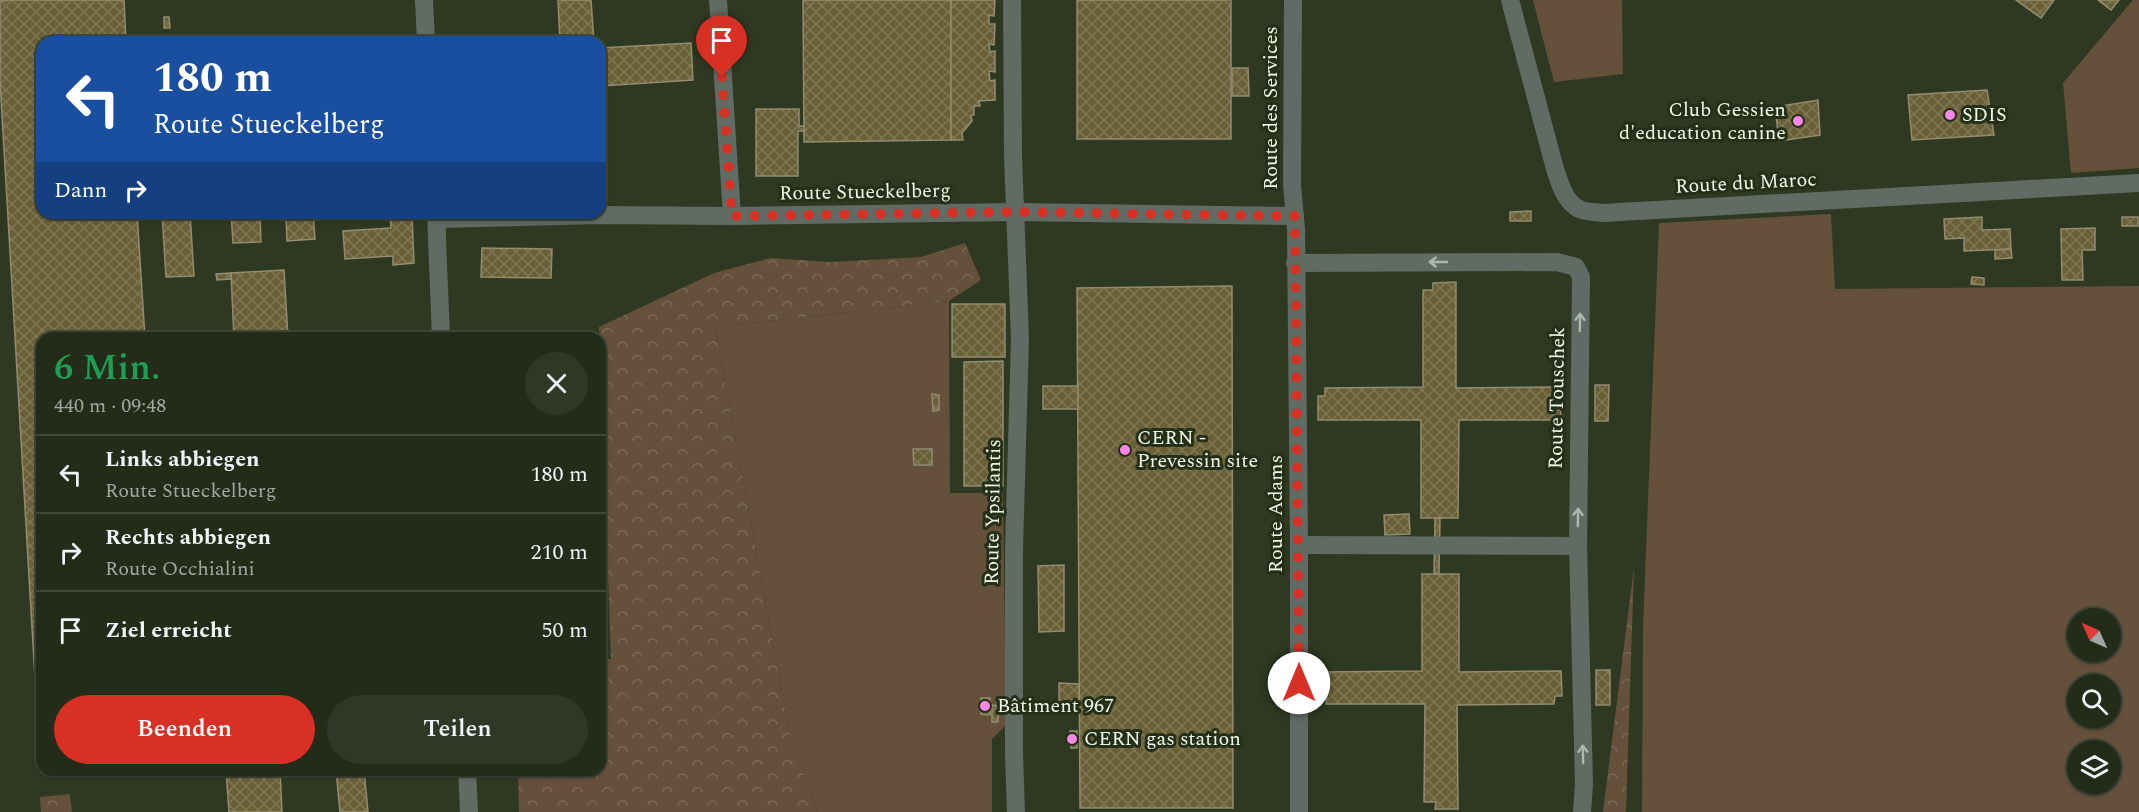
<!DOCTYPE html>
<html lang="de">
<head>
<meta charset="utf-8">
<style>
  :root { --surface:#232b19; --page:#2f3726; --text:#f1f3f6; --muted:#a3a7a2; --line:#404738; --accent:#d93025 }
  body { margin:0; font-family:Spectral,serif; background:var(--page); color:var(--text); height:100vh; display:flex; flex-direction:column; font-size:22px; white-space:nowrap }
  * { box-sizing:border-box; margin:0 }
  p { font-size:20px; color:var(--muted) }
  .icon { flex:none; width:33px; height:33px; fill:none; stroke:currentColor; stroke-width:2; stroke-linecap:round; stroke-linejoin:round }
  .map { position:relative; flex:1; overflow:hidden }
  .drawer { position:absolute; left:36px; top:332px; width:570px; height:444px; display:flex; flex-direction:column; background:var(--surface); border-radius:18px; box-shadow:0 2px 4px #0004,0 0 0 2px var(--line) }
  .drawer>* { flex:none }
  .banner { position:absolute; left:36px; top:36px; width:570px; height:183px; border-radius:18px; box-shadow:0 2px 4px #0004,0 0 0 2px var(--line); background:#1a4fa0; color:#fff; overflow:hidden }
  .needle { width:39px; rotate:315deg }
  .fabs { position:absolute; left:2067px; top:608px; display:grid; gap:12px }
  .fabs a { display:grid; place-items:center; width:54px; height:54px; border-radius:50%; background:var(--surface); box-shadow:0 2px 4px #0004,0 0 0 2px var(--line); font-size:30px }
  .pin { position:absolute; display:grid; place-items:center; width:51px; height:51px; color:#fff; margin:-62px -26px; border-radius:50% 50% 50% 0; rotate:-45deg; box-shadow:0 0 6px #0007 }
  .pin .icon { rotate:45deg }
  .me { position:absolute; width:66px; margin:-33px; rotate:0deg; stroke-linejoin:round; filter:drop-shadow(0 0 4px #0008) }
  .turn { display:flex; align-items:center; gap:21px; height:126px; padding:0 18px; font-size:27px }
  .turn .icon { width:78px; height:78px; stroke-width:2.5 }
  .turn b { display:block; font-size:42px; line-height:51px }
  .then { display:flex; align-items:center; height:57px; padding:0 18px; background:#0003; gap:12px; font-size:22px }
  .round { display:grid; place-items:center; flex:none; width:63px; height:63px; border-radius:32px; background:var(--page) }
  .head { display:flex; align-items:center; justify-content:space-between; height:102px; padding:0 18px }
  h1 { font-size:36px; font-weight:600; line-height:45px; color:#1e9e55 }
  .action { display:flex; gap:12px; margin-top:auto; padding:12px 18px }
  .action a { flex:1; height:69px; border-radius:36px; background:var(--accent); color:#fff; font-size:24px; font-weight:600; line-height:69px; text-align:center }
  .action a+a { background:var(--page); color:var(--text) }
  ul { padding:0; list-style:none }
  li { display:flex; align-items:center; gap:18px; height:78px; padding:0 18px; border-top:2px solid var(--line) }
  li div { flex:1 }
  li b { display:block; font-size:22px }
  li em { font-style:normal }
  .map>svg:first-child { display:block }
  .grass { fill:#65503c; fill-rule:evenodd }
  .forest { fill:url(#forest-crowns) }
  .building { fill:url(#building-cross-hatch); stroke:#938c6f; stroke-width:1.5 }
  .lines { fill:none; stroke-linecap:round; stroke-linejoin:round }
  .minor { stroke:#5f6b63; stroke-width:18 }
  .oneway { stroke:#afb8ac }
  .route { stroke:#d93025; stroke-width:10; stroke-dasharray:0 18 }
  .poi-dot { fill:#f987e9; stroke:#252f17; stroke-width:2 }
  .labels { text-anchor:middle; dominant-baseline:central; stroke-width:6; stroke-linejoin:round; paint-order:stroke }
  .street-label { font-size:20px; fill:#f0f7e8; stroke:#252f17 }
  .poi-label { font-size:20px; fill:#f0f7e8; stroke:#252f17; text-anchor:start }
</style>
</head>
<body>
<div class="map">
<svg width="2139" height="812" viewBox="0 0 2139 812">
  <defs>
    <pattern id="forest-crowns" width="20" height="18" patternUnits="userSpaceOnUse" patternTransform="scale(1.5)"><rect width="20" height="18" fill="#65503c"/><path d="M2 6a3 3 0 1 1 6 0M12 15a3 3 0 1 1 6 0" fill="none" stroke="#7b6a58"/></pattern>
    <pattern id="building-cross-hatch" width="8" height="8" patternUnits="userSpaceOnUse" patternTransform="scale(1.5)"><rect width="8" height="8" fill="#696038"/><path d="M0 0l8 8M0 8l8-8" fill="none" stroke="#7f7855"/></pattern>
  </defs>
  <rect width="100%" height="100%" fill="#2f3921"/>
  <g class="grass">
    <path d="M1533 0H1622L1623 74 1554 82Z"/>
    <path d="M2133 0H2139V168L2071 173 2063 83Z"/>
    <path d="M1831 214 1835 289 2139 286V812H1642L1643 628 1659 223ZM2078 618H2110V651H2078ZM2078 684H2110V717H2078ZM2078 750H2110V783H2078Z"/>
    <path d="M949 301 950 493H1003L1006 725 992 739V812H817L789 731 715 327Z"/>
  </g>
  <g class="forest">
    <path d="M965 243 981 280 949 301 715 327 789 731 817 812H519L518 770H600V659H611L599 327 714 273 771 258 830 262 921 257Z"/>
    <path d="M1634 567 1626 812H1603Z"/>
    <path d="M70 794 72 812H41L40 797Z"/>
  </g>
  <g class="building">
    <path d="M10 0H124L126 42H42V213H137L145 338H42V764H40L0 81V1Z"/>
    <path d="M558 0H591L594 42H560Z"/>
    <path d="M803 0H951V140L804 142Z"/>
    <path d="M951 0H995L994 16 989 15V24H995L994 45 989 44 990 52 995 51V72L989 71 990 81 995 80V100L979 101 980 106H974V115H971L972 121 962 133 963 140H951Z"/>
    <rect x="1077" y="0" width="154" height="139"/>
    <path d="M2016 0H2054L2041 18Z"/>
    <path d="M2098 0H2119L2111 10Z"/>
    <path d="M164 17H169L170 28H164Z"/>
    <path d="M691 43 693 80 600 86V48Z"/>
    <path d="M1232 68H1248L1249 96H1232Z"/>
    <path d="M1987 90 1994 135 1912 140 1908 95Z"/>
    <path d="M1818 100 1820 135 1779 141 1775 107Z"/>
    <path d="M756 109H799V126H804V131H798V176H756Z"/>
    <path d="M600 134 603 182H600Z"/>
    <path d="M1531 211V221H1510V212Z"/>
    <path d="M162 213H190L194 276 166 277Z"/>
    <path d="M231 213H313L315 239 287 241 286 215 260 216 261 242 233 243Z"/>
    <path d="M390 216H412L414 263 393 265V256L345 259 343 231 391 228Z"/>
    <path d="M1982 217V230L2010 229 2011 249 1964 251V238L1945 239 1944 219Z"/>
    <rect x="2122" y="217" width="16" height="9"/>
    <path d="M2095 228V250H2082L2083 280H2062L2061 229Z"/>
    <path d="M482 248 552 249 551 278 481 277Z"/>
    <path d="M2011 249 2012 258 1995 259V250Z"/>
    <path d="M284 270 288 338H234L231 273Z"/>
    <path d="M231 273V279L217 280 216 274Z"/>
    <path d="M1972 277 1984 278V285L1971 284Z"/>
    <path d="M1456 282V388L1554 387V396L1560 395 1561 420H1459L1458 518H1421V420H1318V396H1325V388L1423 387V290H1433V283Z"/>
    <path d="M1232 286 1233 808H1080L1077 288Z"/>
    <rect x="952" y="304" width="53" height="53"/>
    <rect x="526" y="335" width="37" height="3"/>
    <path d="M1003 361V486H964V362Z"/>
    <path d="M1595 385H1609L1608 421H1595Z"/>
    <rect x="1043" y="386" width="35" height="23"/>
    <path d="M932 394 939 395V410L933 411Z"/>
    <path d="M913 449H932V465H914Z"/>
    <path d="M1409 514 1410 534 1385 535 1384 515Z"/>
    <path d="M1435 518H1440L1439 574H1434Z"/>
    <path d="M1064 565V631L1039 632 1038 566Z"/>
    <path d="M1422 574H1459V672L1561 671 1562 696H1555L1554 704 1457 705 1458 809H1435L1436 802H1424L1425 704H1326L1327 697H1319L1320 672 1422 671Z"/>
    <rect x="1596" y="670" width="14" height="35"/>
    <path d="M1059 683 1079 684V706H1059Z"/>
    <path d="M981 698H990V715L981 714Z"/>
    <path d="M992 705 999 706 998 722H992Z"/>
    <path d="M1070 731H1077V748H1071Z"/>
    <path d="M226 770H280L282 812H229Z"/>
    <path d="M336 770H364L368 812H340Z"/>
  </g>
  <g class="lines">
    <g class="minor">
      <path d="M424 0 426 42"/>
      <path d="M718 0 732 216"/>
      <path d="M1012 0 1013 156 1020 339 1014 549V755L1016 812"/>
      <path d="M1293 0 1292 185 1296 229 1299 545V812"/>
      <path d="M1510 0 1555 169C1560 183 1564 201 1579 209 1585 212 1595 212 1602 213L2139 183"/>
      <path d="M436 213 441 338"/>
      <path d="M437 219 599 215 732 216 1016 212 1295 216"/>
      <path d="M1295 263 1557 262 1576 267 1581 277 1578 546 1584 784 1582 812"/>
      <path d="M1299 545 1578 546"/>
      <path d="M467 770 469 812"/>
    </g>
  </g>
  <defs><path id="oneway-shaft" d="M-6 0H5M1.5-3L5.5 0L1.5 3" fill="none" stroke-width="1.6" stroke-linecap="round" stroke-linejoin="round" transform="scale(1.5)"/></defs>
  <g class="oneway">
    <use href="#oneway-shaft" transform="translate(1438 262) rotate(180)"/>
    <use href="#oneway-shaft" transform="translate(1580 322) rotate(-89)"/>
    <use href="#oneway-shaft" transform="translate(1578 517) rotate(-89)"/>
    <use href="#oneway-shaft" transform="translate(1583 754) rotate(-91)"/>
  </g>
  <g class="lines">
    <path class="route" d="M722 77 732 216 1016 212 1295 216 1299 683"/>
  </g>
  <g class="poi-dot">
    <circle cx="1950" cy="115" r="6"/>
    <circle cx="1798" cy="121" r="6"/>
    <circle cx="1125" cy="450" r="6"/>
    <circle cx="985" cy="706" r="6"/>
    <circle cx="1072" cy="739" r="6"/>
  </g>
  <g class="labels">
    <g class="street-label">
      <text transform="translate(1271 108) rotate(-90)">Route des Services</text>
      <text transform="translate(1746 183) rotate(-3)">Route du Maroc</text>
      <text transform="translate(865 192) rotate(-1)">Route Stueckelberg</text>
      <text transform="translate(1557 398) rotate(-89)">Route Touschek</text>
      <text transform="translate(993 512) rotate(-89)">Route Ypsilantis</text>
      <text transform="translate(1276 514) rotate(-90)">Route Adams</text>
    </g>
    <g class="poi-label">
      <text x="1786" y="110" text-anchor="end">Club Gessien<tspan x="1786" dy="23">d'education canine</tspan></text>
      <text x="1962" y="115">SDIS</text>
      <text x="1137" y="438">CERN -<tspan x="1137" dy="23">Prevessin site</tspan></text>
      <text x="997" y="706">Bâtiment 967</text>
      <text x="1084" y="739">CERN gas station</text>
    </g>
  </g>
</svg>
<div class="fabs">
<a><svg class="needle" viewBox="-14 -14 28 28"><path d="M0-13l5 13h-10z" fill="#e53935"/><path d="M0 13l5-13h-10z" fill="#a3a7a2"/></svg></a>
<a><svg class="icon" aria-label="search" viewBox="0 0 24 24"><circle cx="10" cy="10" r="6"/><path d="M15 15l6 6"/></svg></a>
<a><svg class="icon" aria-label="layers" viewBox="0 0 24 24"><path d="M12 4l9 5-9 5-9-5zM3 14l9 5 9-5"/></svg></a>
</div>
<div class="pin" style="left:722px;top:77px;background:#d93025"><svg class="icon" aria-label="arrive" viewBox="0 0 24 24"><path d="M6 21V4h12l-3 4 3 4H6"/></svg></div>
<svg class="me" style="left:1299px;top:683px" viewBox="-20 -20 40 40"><circle r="19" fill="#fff"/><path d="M0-13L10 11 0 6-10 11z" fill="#d93025"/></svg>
<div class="banner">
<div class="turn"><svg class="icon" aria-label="left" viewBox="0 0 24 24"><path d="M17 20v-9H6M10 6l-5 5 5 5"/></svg><div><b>180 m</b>Route Stueckelberg</div></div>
<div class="then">Dann<svg class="icon" aria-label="right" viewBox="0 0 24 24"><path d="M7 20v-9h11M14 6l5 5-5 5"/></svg></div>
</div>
<section class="drawer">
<div class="head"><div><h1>6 Min.</h1><p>440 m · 09:48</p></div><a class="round"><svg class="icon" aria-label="close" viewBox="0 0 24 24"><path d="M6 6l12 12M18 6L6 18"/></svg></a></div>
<ul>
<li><svg class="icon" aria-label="left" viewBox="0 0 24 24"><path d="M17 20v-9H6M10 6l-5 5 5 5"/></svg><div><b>Links abbiegen</b><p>Route Stueckelberg</p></div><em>180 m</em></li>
<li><svg class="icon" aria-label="right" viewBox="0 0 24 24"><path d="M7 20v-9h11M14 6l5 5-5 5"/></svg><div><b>Rechts abbiegen</b><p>Route Occhialini</p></div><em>210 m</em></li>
<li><svg class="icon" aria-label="arrive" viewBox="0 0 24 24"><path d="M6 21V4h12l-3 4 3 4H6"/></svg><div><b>Ziel erreicht</b></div><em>50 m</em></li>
</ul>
<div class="action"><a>Beenden</a><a>Teilen</a></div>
</section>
</div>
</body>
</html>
